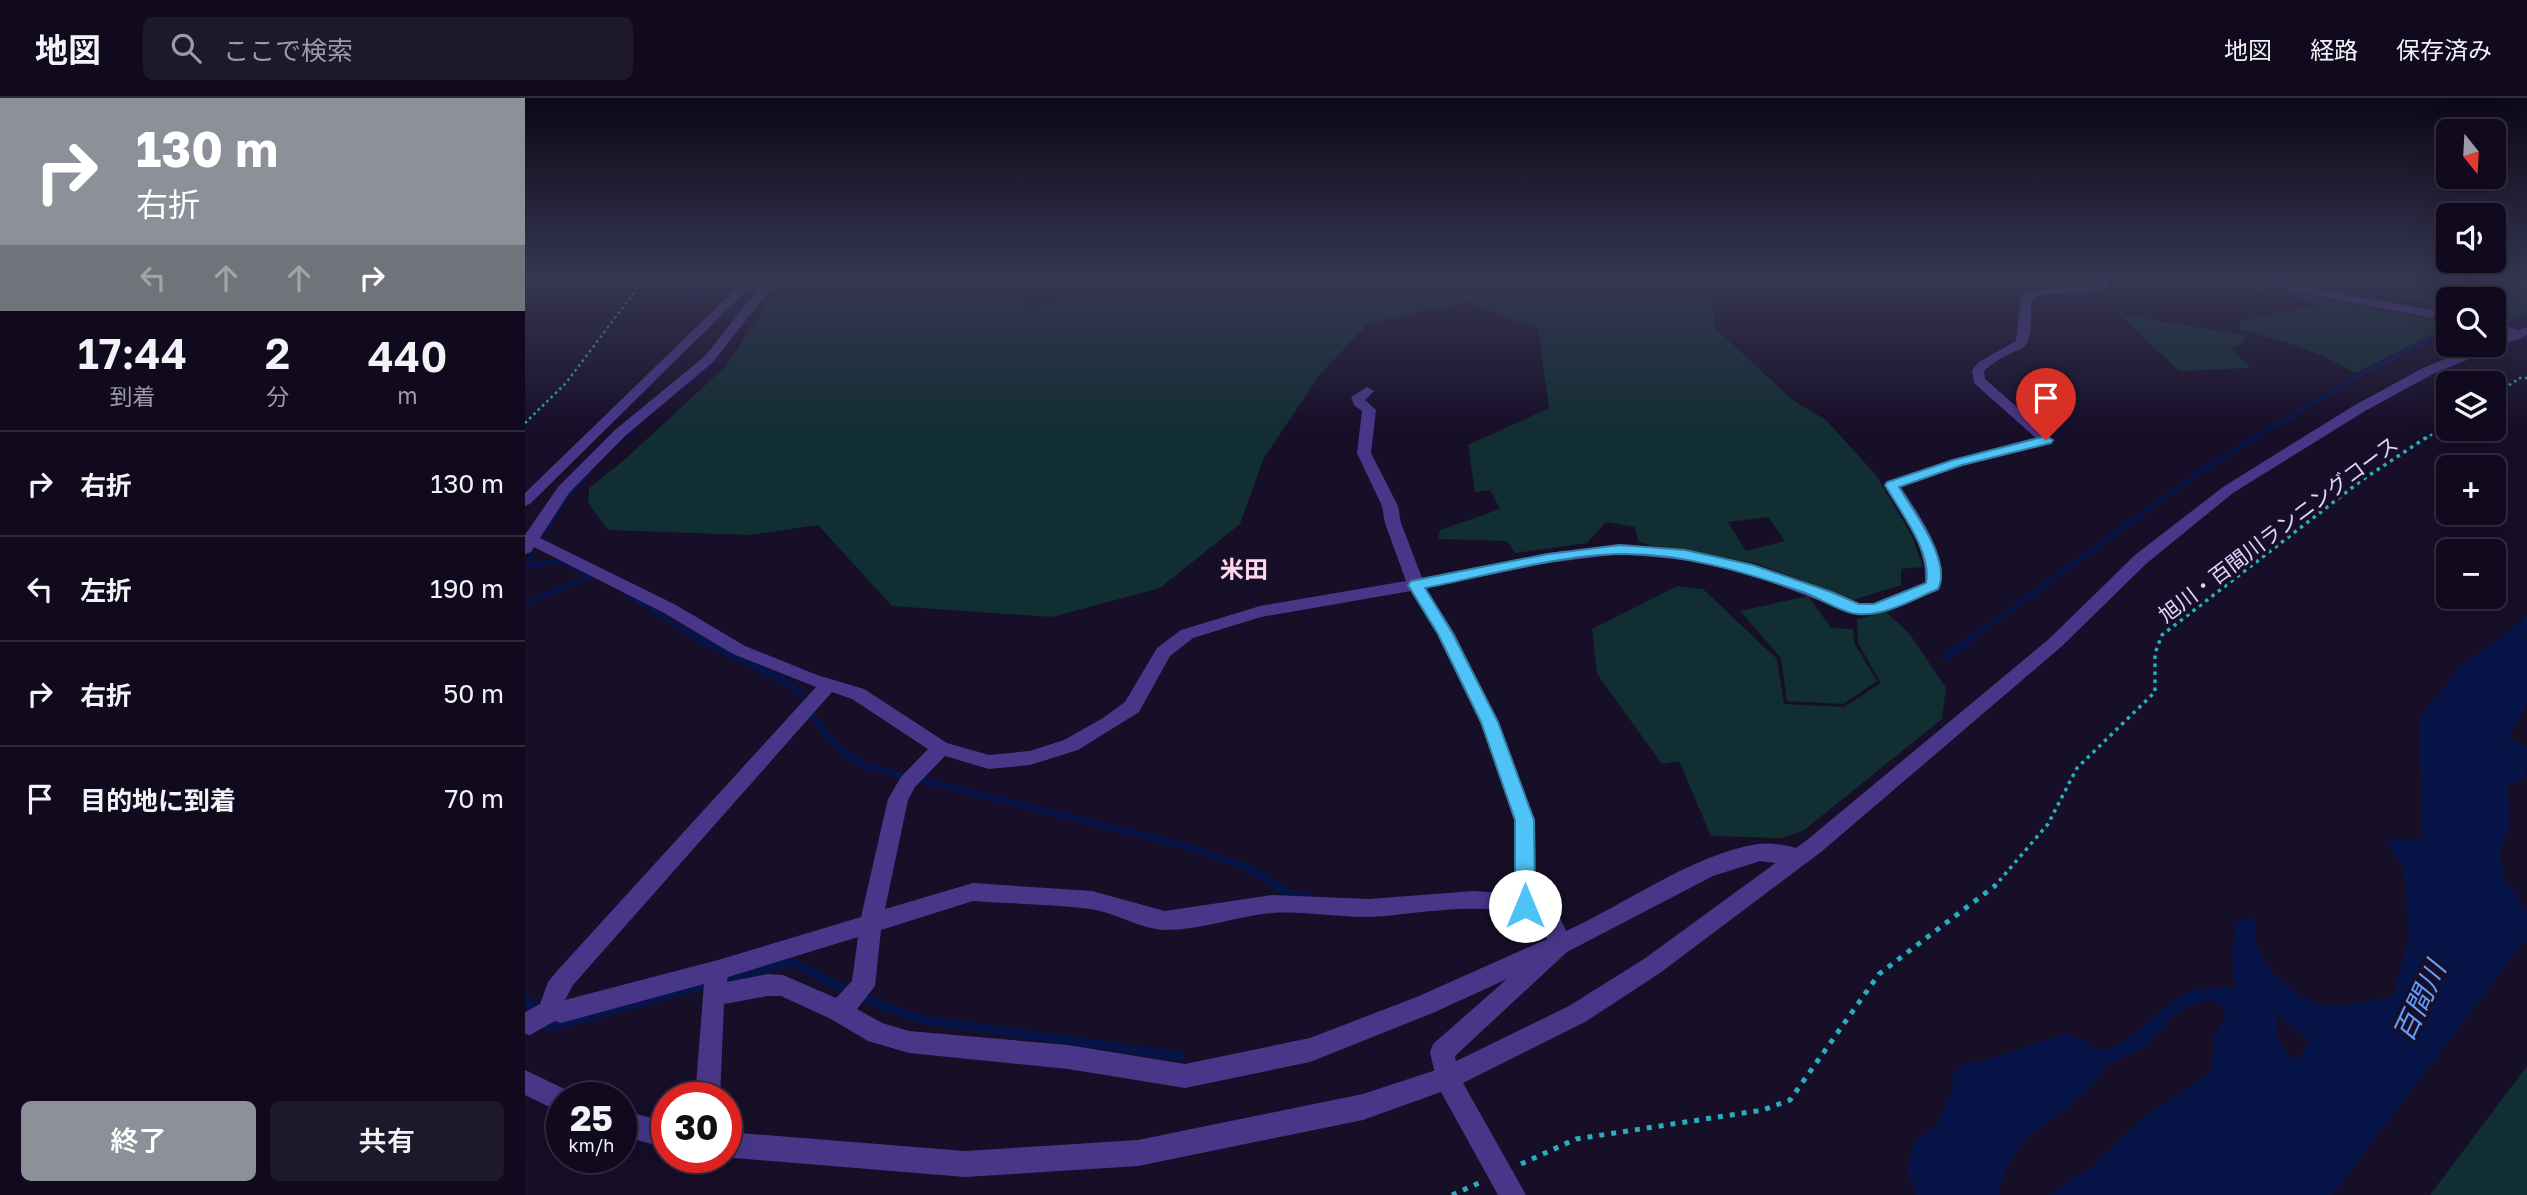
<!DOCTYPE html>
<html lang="ja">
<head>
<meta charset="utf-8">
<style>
  :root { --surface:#110a1e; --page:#1e182b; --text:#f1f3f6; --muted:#9c9aa4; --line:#302b3c; --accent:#8c9099 }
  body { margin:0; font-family:"Golos Text","Noto Sans JP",sans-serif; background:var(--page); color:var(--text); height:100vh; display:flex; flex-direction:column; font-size:26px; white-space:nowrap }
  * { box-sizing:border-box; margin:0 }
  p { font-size:23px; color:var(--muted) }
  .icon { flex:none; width:38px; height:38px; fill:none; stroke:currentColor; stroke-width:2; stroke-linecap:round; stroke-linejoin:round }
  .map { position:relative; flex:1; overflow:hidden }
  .side { display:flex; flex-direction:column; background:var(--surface); width:525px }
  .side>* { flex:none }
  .banner { background:#8c9099; color:#fff; overflow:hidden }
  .needle { width:46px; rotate:162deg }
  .fabs { position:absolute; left:1911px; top:21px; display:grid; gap:14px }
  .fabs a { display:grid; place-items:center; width:70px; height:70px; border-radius:10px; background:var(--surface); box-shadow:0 7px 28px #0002,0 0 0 2px var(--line); font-size:35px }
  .speed { position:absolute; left:21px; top:984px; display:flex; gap:14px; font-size:35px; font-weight:700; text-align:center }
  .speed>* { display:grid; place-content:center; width:91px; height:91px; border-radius:50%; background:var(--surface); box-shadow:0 7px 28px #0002,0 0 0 2px var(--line); line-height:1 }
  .speed small { font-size:18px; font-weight:400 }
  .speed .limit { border:10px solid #d22; background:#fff; color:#111 }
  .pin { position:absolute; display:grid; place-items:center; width:60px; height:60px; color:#fff; margin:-72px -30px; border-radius:50% 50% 50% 0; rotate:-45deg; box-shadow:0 0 7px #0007 }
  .pin .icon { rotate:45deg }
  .me { position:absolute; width:77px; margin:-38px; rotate:0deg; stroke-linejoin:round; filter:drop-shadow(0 0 5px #0008) }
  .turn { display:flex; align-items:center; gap:24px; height:147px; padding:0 21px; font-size:32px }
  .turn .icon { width:91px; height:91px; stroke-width:2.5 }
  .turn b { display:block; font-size:49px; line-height:60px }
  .lanes { display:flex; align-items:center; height:66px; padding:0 21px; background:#0003; justify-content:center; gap:35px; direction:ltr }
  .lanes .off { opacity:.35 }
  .eta { display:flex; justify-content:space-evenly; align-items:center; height:119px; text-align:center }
  .eta b { font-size:42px; font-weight:600; line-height:49px }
  .button { display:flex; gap:14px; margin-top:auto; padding:14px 21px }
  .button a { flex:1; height:80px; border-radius:10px; background:var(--accent); color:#fff; font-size:28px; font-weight:600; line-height:80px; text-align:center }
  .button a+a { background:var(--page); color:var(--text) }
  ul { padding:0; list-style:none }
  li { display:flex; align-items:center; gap:21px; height:105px; padding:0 21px; border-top:2px solid var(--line) }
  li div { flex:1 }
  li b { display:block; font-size:26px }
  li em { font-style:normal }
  header { display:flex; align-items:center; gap:42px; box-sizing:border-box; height:98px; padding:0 35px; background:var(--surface); border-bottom:2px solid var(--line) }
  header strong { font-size:33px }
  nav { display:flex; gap:38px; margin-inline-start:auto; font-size:24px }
  .search { width:490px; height:63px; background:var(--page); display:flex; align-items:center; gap:18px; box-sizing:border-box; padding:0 24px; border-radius:10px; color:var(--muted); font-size:26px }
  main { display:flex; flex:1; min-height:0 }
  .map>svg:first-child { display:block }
  .green { fill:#112e32; fill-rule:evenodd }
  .water { fill:#071448; fill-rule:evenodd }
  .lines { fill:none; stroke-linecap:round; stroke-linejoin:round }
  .stream-far3 { stroke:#071448; stroke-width:4.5 }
  .stream-far2 { stroke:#071448; stroke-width:5 }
  .stream-far1 { stroke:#071448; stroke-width:7 }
  .stream { stroke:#071448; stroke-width:9 }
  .path-far2 { stroke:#29aebf; stroke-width:2.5; stroke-dasharray:2.5 3.5; stroke-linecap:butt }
  .path-far1 { stroke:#29aebf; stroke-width:3.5; stroke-dasharray:3.5 4.5; stroke-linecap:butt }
  .path { stroke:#29aebf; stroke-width:5; stroke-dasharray:5 7; stroke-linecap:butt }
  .minor { fill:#483789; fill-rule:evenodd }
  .tertiary { fill:#483789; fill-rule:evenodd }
  .route { fill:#4fc3f7; stroke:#337fa1; stroke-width:2 }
  .labels { text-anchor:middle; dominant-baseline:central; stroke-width:7; stroke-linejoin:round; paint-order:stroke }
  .street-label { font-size:21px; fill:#e1d5ff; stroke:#170e28 }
  .quarter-label { font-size:24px; font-weight:bold; fill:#ffd7ea; stroke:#170e28 }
  .near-water-label { font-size:28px; font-style:italic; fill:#639cff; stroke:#170e28 }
</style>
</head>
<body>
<header>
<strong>地図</strong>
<div class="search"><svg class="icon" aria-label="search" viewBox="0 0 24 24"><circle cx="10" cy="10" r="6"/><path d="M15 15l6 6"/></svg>ここで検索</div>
<nav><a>地図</a><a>経路</a><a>保存済み</a></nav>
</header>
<main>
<section class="side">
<div class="banner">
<div class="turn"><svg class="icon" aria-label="right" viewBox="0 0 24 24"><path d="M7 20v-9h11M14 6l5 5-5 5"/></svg><div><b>130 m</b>右折</div></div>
<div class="lanes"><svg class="icon off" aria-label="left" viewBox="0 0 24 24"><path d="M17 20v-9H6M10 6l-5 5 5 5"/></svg><svg class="icon off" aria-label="ahead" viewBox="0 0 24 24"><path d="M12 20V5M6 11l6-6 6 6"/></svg><svg class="icon off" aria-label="ahead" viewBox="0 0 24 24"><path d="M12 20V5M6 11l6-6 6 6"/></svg><svg class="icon" aria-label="right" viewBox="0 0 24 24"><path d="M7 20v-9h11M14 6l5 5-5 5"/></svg></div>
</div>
<div class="eta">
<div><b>17:44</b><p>到着</p></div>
<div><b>2</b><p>分</p></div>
<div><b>440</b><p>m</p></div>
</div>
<ul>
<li><svg class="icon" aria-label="right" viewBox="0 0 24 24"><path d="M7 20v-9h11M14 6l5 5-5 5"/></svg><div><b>右折</b></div><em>130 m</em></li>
<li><svg class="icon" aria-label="left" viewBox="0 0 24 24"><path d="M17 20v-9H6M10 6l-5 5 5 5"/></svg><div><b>左折</b></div><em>190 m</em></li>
<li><svg class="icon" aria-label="right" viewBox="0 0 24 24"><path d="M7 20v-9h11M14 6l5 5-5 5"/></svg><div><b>右折</b></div><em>50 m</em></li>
<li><svg class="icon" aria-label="arrive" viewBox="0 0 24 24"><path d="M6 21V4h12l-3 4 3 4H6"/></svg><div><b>目的地に到着</b></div><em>70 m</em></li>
</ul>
<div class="button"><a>終了</a><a>共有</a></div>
</section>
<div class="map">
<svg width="2002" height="1097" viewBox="0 0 2002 1097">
  <rect width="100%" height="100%" fill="#170e28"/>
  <g class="green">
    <path d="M283 180H474L503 207 533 205 527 193 566 191 581 180H1153L1185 186 1190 230 1269 303 1301 322 1351 377 1387 438 1398 469 1376 471V487L1328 502 1230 465 1123 447 1113 443 1110 429 1081 424 1062 445 990 455 982 443 913 441 915 432 975 411 965 392 950 394 943 347 1024 310 1013 231 941 204 843 226 795 276 739 360 715 426 635 490 527 519 367 508 293 427 225 437 83 432 63 405 64 390 98 363 201 268 247 200ZM1243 419 1260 443 1221 453 1203 424Z"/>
    <path d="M1619 180 1704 181 1923 225V229L1830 275C1792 253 1756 241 1714 232L1716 223 1791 207 1773 199 1692 188V191Z"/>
    <path d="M1897 180H1967L1982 195C1950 205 1928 186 1897 180Z"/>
    <path d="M1970 180H2002V213L1984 225 1969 222 1967 201 1984 196Z"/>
    <path d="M1855 192H1889L1955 201H1923V212Z"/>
    <path d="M1594 216 1720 237V243L1706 250 1725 270 1654 273Z"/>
    <path d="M1152 488 1178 491 1252 561 1259 606 1319 609 1356 585 1333 545 1332 521 1361 514 1384 535 1421 590 1417 621 1278 733 1257 740 1186 738 1154 663 1137 666 1072 576 1067 531Z"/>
    <path d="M1283 498 1306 530 1328 531 1329 545 1352 583 1318 606 1262 603 1256 560 1215 513Z"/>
    <path d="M2002 968V1097H1905Z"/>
  </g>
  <path class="water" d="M2002 519V605L1983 641 2002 649 2001 679 1983 688 1984 728 1975 756 1979 779 2002 813V840L1807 1097H1522L1566 1069 1620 1018 1677 980 1688 969 1689 939 1700 920 1699 910 1690 903 1679 902 1652 914 1621 948 1579 969 1563 993 1497 1044 1479 1075 1474 1097H1392L1382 1072 1390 1042 1412 1027 1428 992 1427 977 1437 967 1464 961 1541 935 1564 945 1572 953C1609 945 1623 921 1652 900 1668 889 1692 890 1710 889L1707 859 1711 825 1726 818 1733 825C1718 857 1773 905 1802 908 1822 910 1848 902 1868 898L1884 840 1879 772 1861 742 1897 741 1895 619 1936 567ZM1753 917 1784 942 1774 962 1759 953 1751 931Z"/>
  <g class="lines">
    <g class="stream-far3">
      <path d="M155 201 174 200"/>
      <path d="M151 295 191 262 204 241"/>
      <path d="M97 341 108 331"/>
      <path d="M1728 341 1836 276 1923 233"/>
    </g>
    <g class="stream-far2">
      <path d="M90 347 99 339"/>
      <path d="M21 432 41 399 63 375"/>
      <path d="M4 463 6 458"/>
      <path d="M2 468 35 463 65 477"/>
      <path d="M97 493 173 541"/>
      <path d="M0 505 68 478"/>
      <path d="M1445 541 1679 371 1731 339"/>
    </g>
    <g class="stream-far1">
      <path d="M170 539 258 582 277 596"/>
      <path d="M1420 560 1447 539"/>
      <path d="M286 616 309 646 340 668 667 750 722 769 752 789"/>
    </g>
    <g class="stream">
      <path d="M750 787 763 796 785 799"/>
      <path d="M196 883 266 864 325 894"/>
      <path d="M335 899 398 922 655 958"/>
      <path d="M0 900 24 930 185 886"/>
    </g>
    <g class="path-far2">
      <path d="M1969 297 1995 280H2002"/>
      <path d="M0 325 41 285 120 180"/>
      <path d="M1900 341 1923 326"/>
    </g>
    <path class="path-far1" d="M1469 789 1523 726 1552 670 1630 594V555L1637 537 1837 382 1902 339"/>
    <g class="path">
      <path d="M996 1066 1051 1041 1238 1012 1265 1002 1354 876 1471 787"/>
      <path d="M927 1097 954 1085"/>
    </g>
    <g class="minor">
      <path d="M242 180H254L188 264 100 338 44 395 15 440 151 507 220 548 292 577 339 591 422 645 464 657 505 653 539 642 578 620 600 604 632 550 656 532 735 508 881 483 860 425 857 408 832 355 837 313 829 307 826 299 842 289 849 293 840 302 851 312 846 355 873 408 876 425 897 480 1023 455 1095 446 1160 452 1228 467 1307 493 1334 505H1348L1400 485C1402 448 1378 417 1360 387L1362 384 1427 362 1511 340 1449 285 1447 272 1454 264 1491 243 1496 198 1512 191 1572 187 1573 184 1566 180H1581L1585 183 1580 192 1576 193 1514 197 1506 202C1508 268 1497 239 1459 273L1460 281 1526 339V345L1437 368 1376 389C1391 413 1428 462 1414 492L1356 515 1332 517 1224 476 1160 462 1095 456 1023 465 901 490 930 536 973 624 1010 722 1011 803 1035 820 1041 833C1101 806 1168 756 1233 746 1247 744 1268 748 1281 753L1285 759 1281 765 1274 768 1235 763 1188 778 1042 854 930 958 934 980 931 989 922 992 913 989 905 954 908 946 982 881 910 914 785 964 660 990 543 971 384 955 343 943 306 921 256 898H243L199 906 195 999H170L179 886 36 925 30 923 5 937 0 936V914L15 906 23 884 32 873 291 589 208 556 139 515 9 449 6 454 0 456V437L33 389 90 332 180 258ZM886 493 912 536 955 624 990 722 989 796 949 793 844 801 747 797 640 813 567 793 448 785 360 811 383 702 390 689 420 658 464 671 505 667 553 652 614 614 645 558 668 540 736 519ZM307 594 327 601 403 651 376 679 363 701 336 819 193 862 40 902 48 887ZM448 803C487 806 526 806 565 811 589 814 618 832 641 832 676 832 712 818 747 815 778 813 811 819 842 819 887 819 1000 790 1022 841L894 898 785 940 660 966 543 947 384 933 357 925 332 911 350 888 356 832ZM333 839 327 883 311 900 258 877 243 876 202 884 203 879Z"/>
      <path d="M1710 180H1733L1923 215V223L1716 183Z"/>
      <path d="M1969 224 1999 234 2001 237 1995 241 1969 232Z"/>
    </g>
    <g class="tertiary">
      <path d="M222 180H234L5 406 0 408V395Z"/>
      <path d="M2002 229V237L1908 276 1840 313 1708 395 1622 465 1536 549 1296 754 1135 875 1060 924 938 985 1001 1097H973L916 994 838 1022 613 1068 440 1079 198 1059H201V1034L440 1053 613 1042 838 996 917 970 1044 908 1119 861 1282 742 1524 541 1610 457 1698 389 1830 307 1898 270 1954 247H1969V241Z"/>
      <path d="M0 972 46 994 48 999H37V1015L0 997Z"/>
      <path d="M96 1012 142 1024V1050L96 1038Z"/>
    </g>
  </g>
  <linearGradient id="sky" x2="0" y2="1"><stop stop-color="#0d0816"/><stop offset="0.54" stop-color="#363653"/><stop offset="1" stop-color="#363653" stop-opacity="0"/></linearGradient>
  <rect width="2002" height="333" fill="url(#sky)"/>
  <path class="route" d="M1521 338 1528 342 1526 345 1437 367 1374 389C1389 414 1427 463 1413 491 1389 501 1359 519 1332 516 1315 514 1295 500 1278 494 1219 474 1158 455 1095 456 1035 457 960 478 900 490L928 536 973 624 1009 722 1010 808 1007 814 1000 817 993 814 990 808V722L956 624 913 536 883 487 886 483 1023 456 1095 447 1160 452 1228 467 1306 494 1334 506H1349L1401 485C1407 453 1375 414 1360 387L1362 384 1428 362Z"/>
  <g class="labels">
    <g class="street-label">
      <text transform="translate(1753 431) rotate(-37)">旭川・百間川ランニングコース</text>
    </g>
    <g class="quarter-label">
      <text x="719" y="470">米田</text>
    </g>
    <g class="near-water-label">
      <text transform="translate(1894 903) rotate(-65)">百間川</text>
    </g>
  </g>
</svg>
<div class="fabs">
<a><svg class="needle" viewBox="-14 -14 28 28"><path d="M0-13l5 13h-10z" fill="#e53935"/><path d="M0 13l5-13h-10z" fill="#9c9aa4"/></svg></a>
<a><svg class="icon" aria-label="sound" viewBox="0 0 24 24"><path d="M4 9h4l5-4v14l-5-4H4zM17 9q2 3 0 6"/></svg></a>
<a><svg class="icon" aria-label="search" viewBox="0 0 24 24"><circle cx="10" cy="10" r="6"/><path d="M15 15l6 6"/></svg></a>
<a><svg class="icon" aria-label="layers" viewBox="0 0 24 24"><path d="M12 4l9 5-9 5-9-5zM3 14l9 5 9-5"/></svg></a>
<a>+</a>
<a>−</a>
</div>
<div class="speed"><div>25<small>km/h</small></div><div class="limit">30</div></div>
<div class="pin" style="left:1521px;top:342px;background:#d93025"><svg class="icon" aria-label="arrive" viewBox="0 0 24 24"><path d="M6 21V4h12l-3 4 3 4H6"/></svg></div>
<svg class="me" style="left:1000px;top:808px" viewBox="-20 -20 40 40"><circle r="19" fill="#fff"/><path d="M0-13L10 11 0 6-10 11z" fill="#4fc3f7"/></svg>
</div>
</main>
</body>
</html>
